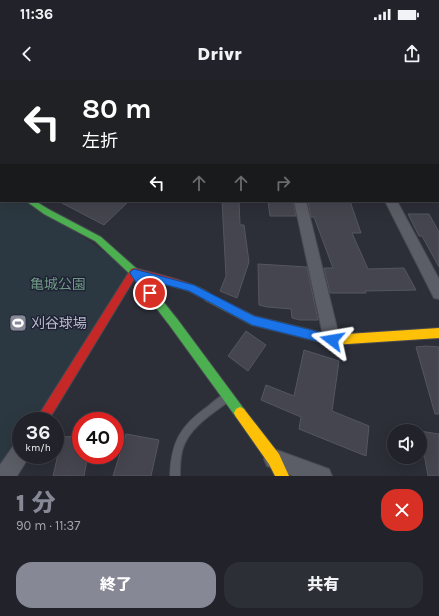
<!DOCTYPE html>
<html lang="ja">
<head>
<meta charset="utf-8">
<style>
  :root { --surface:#21222a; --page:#2d2f36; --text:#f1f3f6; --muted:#a2a4a8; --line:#3e3f47; --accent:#868896 }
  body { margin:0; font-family:Karla,"Noto Sans JP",sans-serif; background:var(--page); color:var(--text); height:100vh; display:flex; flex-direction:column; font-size:15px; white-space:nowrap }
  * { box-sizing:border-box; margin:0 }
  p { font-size:13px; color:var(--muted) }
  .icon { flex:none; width:22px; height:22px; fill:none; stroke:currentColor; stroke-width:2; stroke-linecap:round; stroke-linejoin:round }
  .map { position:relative; height:396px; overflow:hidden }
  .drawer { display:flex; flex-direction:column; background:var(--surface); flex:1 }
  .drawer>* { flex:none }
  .top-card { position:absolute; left:0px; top:0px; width:439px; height:122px; box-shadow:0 4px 16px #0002,0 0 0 1px var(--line); background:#202124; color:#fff; overflow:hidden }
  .buttons { position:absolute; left:387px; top:344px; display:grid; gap:8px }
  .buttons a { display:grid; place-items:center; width:40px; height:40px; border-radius:50%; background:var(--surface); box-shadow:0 4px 16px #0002,0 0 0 1px var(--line); font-size:20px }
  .speed { position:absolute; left:12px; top:332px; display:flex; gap:8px; font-size:20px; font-weight:700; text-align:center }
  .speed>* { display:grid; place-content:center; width:52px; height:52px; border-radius:50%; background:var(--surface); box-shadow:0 4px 16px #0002,0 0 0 1px var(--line); line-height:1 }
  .speed small { font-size:10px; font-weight:400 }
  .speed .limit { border:6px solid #d22; background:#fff; color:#111 }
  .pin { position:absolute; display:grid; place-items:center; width:34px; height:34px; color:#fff; margin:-17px; border:2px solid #fff; border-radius:50%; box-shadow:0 1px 4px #0007 }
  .me { position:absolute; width:44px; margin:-22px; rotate:284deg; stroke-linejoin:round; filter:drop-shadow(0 0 3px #0008) }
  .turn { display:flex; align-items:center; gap:14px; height:84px; padding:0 16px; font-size:18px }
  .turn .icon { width:52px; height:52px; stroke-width:2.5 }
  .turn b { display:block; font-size:28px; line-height:34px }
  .lanes { display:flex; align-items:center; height:38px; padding:0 16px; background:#0003; justify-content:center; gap:20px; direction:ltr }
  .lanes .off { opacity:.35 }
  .round { display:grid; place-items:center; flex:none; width:42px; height:42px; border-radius:16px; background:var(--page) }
  .headline { display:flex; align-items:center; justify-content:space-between; height:68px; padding:0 16px }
  h1 { font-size:24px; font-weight:800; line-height:30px; color:var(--accent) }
  .button { display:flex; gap:8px; margin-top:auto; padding:8px 16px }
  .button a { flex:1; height:46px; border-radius:16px; background:var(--accent); color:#fff; font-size:16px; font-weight:800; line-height:46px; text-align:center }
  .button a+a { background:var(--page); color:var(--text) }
  .status { display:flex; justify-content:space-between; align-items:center; height:28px; padding:0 20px; background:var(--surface); direction:ltr }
  .status svg { height:11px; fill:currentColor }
  header { display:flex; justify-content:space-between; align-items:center; height:52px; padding:0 16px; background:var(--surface); font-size:18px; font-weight:800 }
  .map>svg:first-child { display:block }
  .green { fill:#2c3841 }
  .building { fill:#44454e; stroke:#545660 }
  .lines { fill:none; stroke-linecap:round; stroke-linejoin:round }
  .lane-casing { stroke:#484a51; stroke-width:2 }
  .street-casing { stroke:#484a51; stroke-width:2 }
  .fast-casing { stroke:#484a51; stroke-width:2 }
  .slow-casing { stroke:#484a51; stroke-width:2 }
  .jam-casing { stroke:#484a51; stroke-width:2 }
  .lane { fill:#5c5e67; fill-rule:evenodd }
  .street { fill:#5c5e67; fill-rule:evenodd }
  .fast { fill:#4caf50; fill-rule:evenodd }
  .slow { fill:#ffc107; fill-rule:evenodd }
  .jam { fill:#c62828; fill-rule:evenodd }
  .route { fill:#1a73e8; stroke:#114b97 }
  .labels { text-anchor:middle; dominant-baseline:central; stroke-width:3; stroke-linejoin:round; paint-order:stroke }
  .park-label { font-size:14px; fill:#6f9984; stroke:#1f2234 }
  .poi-label { font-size:14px; fill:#b7b9c9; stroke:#1f2234; text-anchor:start }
</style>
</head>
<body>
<div class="status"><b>11:36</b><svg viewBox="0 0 49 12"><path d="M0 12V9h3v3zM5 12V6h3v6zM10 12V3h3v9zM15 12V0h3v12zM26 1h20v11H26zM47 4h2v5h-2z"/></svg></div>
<header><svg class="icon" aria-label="back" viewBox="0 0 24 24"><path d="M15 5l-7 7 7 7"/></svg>Drivr<svg class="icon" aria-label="share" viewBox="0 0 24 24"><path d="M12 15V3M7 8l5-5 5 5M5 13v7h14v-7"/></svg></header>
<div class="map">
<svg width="439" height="396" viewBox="0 0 439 396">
  <rect width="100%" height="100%" fill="#2c2e38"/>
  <path class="green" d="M0 99 1 121H30L134 192 41 341H21V372L0 396Z"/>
  <g class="building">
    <path d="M58 121H129L104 145Z"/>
    <path d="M222 121H239L240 145H244L249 182 237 218 220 211 226 196Z"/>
    <path d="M268 121H293L296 136H270Z"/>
    <path d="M308 121H350L361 153H352L368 189 404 188 416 210 365 211 366 213H330L324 188H333L314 137H311Z"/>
    <path d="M408 134H429L439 152V187L422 156H419Z"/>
    <path d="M258 184 307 187 318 240H300L292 238 291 229 267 227 259 225Z"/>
    <path d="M246 251 266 265 248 291 228 276Z"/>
    <path d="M426 266 439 267V334H435L416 267Z"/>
    <path d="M304 270 339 281 332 331 369 346 366 376 299 349 301 337 261 320 266 305 294 316Z"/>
    <path d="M420 351 439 354V396H428Z"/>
    <path d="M126 354 159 360 151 396H113Z"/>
    <path d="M81 356V375H88L84 396H53L62 357Z"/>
  </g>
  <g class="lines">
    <g class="lane-casing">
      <g id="lane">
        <rect x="438" y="16" width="1" height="2"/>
        <path d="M225 314 228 316 230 319 228 322C212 334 190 347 183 368 180 377 180 387 180 396H170C171 363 180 346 207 327 212 323 218 317 225 314Z"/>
      </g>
    </g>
    <g class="street-casing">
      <g id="street">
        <path d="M171 0H182L170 1Z"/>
        <rect x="268" y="0" width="8" height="1"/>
        <path d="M321 0H329L330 1H322Z"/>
        <path d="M390 0H398L399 1H391Z"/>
        <path d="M438 43 439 44V50L438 49Z"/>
        <rect x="0" y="69" width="1" height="6"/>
        <path d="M294 121H306L340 260 338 266 332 268 326 266 324 260Z"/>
        <path d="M385 121H397L439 199V219L434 218Z"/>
        <path d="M21 362V375H30L17 396H0V385L14 365Z"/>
        <path d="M274 369 329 389 332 396H293L267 386 264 379 267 372Z"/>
      </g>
    </g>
    <g class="fast-casing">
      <g id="fast">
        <rect x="0" y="97" width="1" height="5"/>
        <path d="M26 121H35L50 130 101 157 137 189 178 240 244 329 246 333 244 337 240 339 236 337 170 246 131 195 95 161 44 134Z"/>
      </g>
    </g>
    <g class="slow-casing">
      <g id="slow">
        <path d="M208 213 254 236 332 255 439 248V258L332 265 252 245 205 220 203 217 205 214Z"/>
        <path d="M240 327 244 329 279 374 289 396H275L269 384 236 337 234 333 236 329Z"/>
      </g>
    </g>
    <g class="jam-casing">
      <path id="jam" d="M134 188C149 192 207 205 213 217L211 220 208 221 189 211 136 196 48 341H35L131 189Z"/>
    </g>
    <use href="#lane" class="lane"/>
    <use href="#street" class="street"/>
    <use href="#fast" class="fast"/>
    <use href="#slow" class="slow"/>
    <use href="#jam" class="jam"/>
  </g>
  <path class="route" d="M134 189 194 205 254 236 332 255 335 257 337 260 335 264 332 265 252 245 189 211 145 199 155 213 153 216 150 217 146 216 131 195 130 192Z"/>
  <defs>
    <g id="stadium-square" transform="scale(0.9)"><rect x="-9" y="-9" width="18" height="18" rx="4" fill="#868896" stroke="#1f2234"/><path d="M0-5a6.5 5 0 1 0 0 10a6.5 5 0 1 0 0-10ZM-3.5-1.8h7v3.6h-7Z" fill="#fff"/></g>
  </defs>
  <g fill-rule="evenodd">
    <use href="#stadium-square" x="18" y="243"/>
  </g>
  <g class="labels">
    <g class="park-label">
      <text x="58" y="204">亀城公園</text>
    </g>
    <g class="poi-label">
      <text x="31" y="243">刈谷球場</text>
    </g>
  </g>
</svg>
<div class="buttons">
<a><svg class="icon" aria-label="sound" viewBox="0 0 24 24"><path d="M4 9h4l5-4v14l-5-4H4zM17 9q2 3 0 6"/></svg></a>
</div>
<div class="speed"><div>36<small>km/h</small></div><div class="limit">40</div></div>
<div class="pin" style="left:150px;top:213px;background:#d93025"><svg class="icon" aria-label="arrive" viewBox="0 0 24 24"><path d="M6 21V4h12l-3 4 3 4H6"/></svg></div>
<svg class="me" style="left:332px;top:260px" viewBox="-20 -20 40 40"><path d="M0-17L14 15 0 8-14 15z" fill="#1a73e8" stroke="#fff" stroke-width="4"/></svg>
<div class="top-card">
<div class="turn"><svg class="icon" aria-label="left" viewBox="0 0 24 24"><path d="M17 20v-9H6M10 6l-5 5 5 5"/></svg><div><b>80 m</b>左折</div></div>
<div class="lanes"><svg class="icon" aria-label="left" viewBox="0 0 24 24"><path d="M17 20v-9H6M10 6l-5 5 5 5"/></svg><svg class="icon off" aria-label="ahead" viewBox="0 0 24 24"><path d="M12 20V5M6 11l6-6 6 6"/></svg><svg class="icon off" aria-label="ahead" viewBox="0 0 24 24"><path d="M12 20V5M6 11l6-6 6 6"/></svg><svg class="icon off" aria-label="right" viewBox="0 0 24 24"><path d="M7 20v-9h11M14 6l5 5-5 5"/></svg></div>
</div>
</div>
<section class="drawer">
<div class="headline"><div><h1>1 分</h1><p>90 m · 11:37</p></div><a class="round" style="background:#d93025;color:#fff"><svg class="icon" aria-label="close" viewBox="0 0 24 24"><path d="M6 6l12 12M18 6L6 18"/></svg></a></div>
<div class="button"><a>終了</a><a>共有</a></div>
</section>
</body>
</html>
